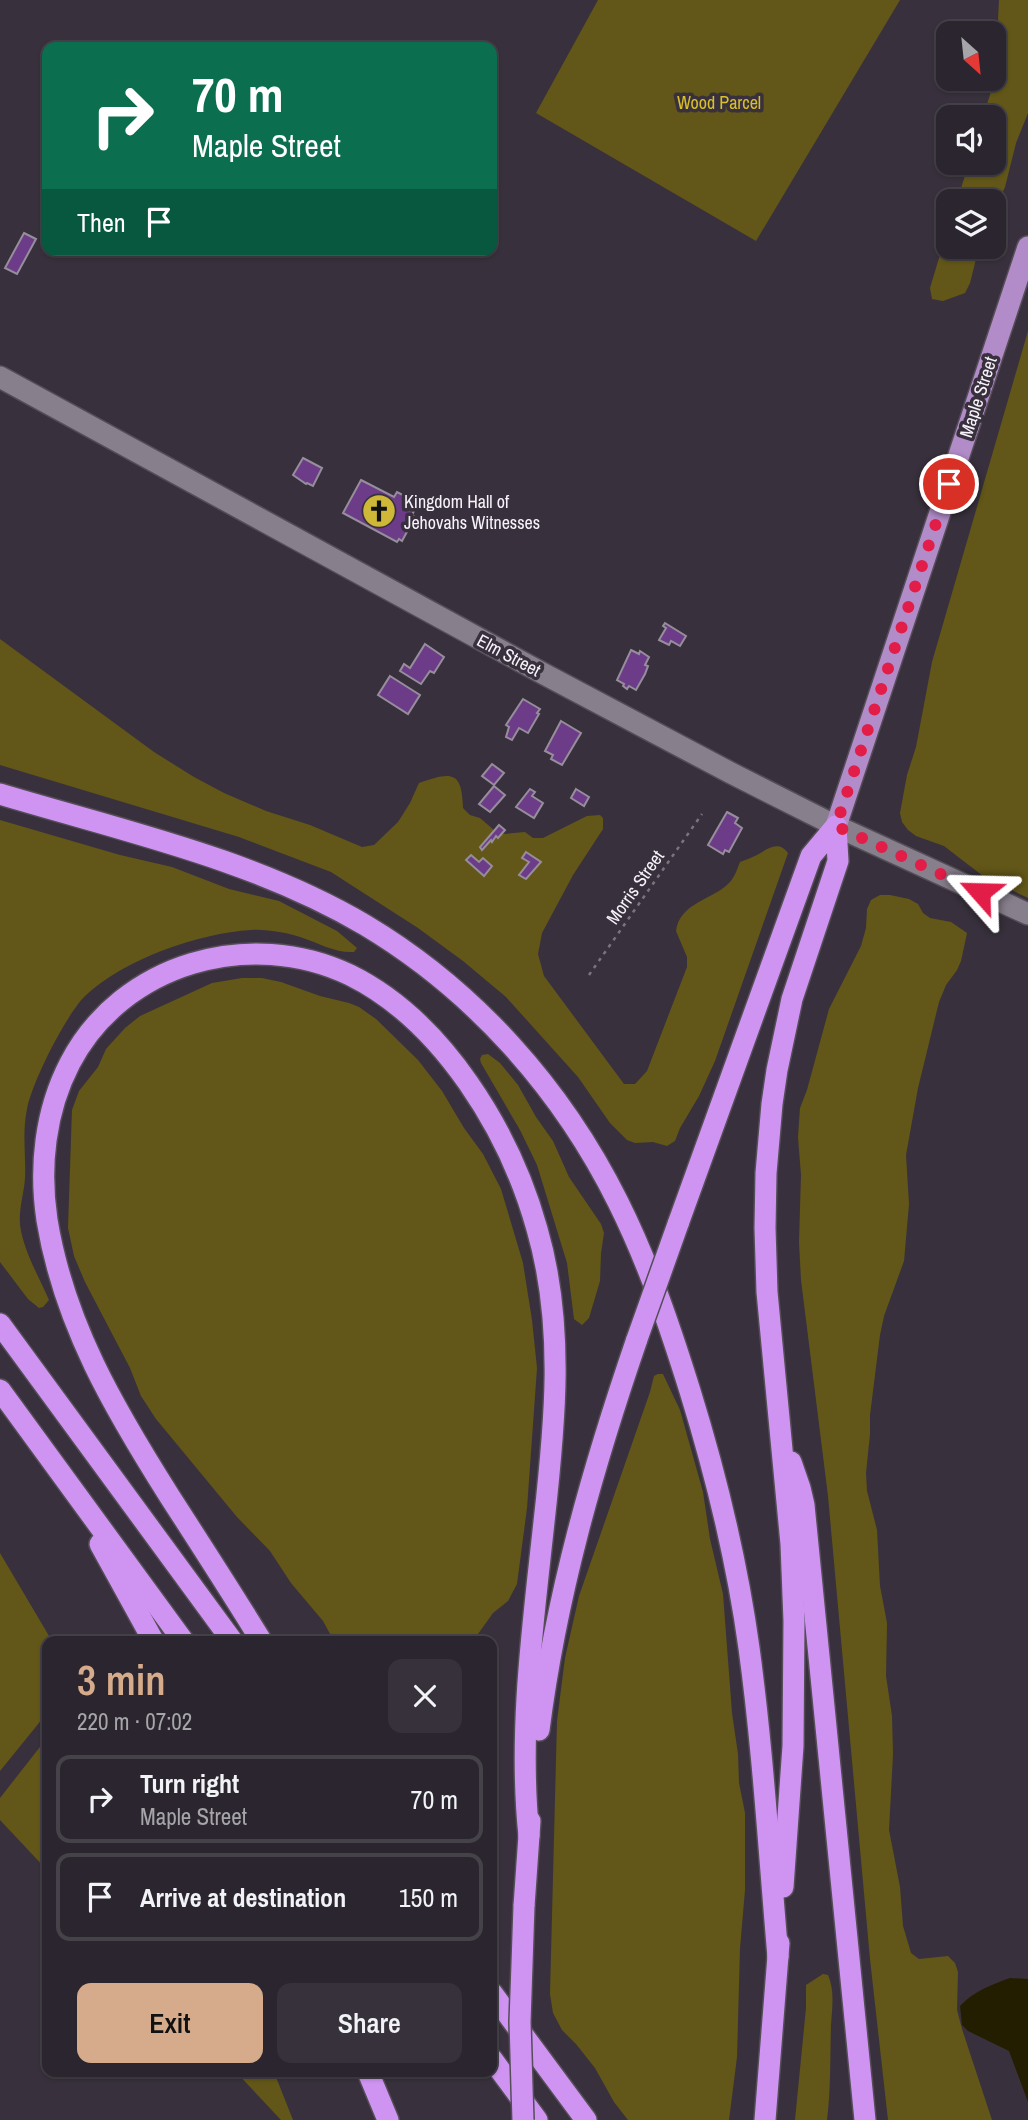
<!DOCTYPE html>
<html lang="en">
<head>
<meta charset="utf-8">
<style>
  :root { --surface:#2a252e; --page:#36313a; --text:#f1f3f6; --muted:#a5a5aa; --line:#46424a; --accent:#d6ab8b }
  body { margin:0; font-family:"Archivo Narrow",sans-serif; background:var(--page); color:var(--text); height:100vh; display:flex; flex-direction:column; font-size:26px; white-space:nowrap }
  * { box-sizing:border-box; margin:0 }
  p { font-size:23px; color:var(--muted) }
  .icon { flex:none; width:38px; height:38px; fill:none; stroke:currentColor; stroke-width:2; stroke-linecap:round; stroke-linejoin:round }
  .map { position:relative; flex:1; overflow:hidden }
  .sheet { position:absolute; left:42px; top:1636px; width:455px; height:441px; display:flex; flex-direction:column; background:var(--surface); border-radius:14px; box-shadow:0 2px 5px #0004,0 0 0 2px var(--line) }
  .sheet>* { flex:none }
  .banner { position:absolute; left:42px; top:42px; width:455px; height:214px; border-radius:14px; box-shadow:0 2px 5px #0004,0 0 0 2px var(--line); background:#0b6e4f; color:#fff; overflow:hidden }
  .needle { width:46px; rotate:153deg }
  .buttons { position:absolute; left:936px; top:21px; display:grid; gap:14px }
  .buttons a { display:grid; place-items:center; width:70px; height:70px; border-radius:14px; background:var(--surface); box-shadow:0 2px 5px #0004,0 0 0 2px var(--line); font-size:35px }
  .pin { position:absolute; display:grid; place-items:center; width:60px; height:60px; color:#fff; margin:-30px; border:4px solid #fff; border-radius:50%; box-shadow:0 2px 7px #0007 }
  .me { position:absolute; width:77px; margin:-38px; rotate:295deg; stroke-linejoin:round; filter:drop-shadow(0 0 5px #0008) }
  .turn { display:flex; align-items:center; gap:24px; height:147px; padding:0 35px; font-size:32px }
  .turn .icon { width:91px; height:91px; stroke-width:2.5 }
  .turn b { display:block; font-size:49px; line-height:60px }
  .then { display:flex; align-items:center; height:66px; padding:0 35px; background:#0003; gap:14px; font-size:26px }
  .round { display:grid; place-items:center; flex:none; width:74px; height:74px; border-radius:14px; background:var(--page) }
  .overview { display:flex; align-items:center; justify-content:space-between; height:119px; padding:0 35px }
  h1 { font-size:42px; font-weight:600; line-height:52px; color:var(--accent) }
  .action { display:flex; gap:14px; margin-top:auto; padding:14px 35px }
  .action a { flex:1; height:80px; border-radius:14px; background:var(--accent); color:#111; font-size:28px; font-weight:600; line-height:80px; text-align:center }
  .action a+a { background:var(--page); color:var(--text) }
  ul { padding:0; list-style:none }
  li { display:flex; align-items:center; gap:21px; height:88px; margin:0 14px 10px; padding:0 21px; border:4px solid var(--line); border-radius:14px }
  li div { flex:1 }
  li b { display:block; font-size:26px }
  li em { font-style:normal }
  .map>svg:first-child { display:block }
  .green { fill:#625718 }
  .water { fill:#241e00 }
  .building { fill:#6d3c88; stroke:#968e9b; stroke-width:2 }
  .lines { fill:none; stroke-linecap:round; stroke-linejoin:round }
  .minor-casing { stroke:#544d57; stroke-width:24 }
  .major-casing { stroke:#544d57; stroke-width:24 }
  .highway-casing { stroke:#544d57; stroke-width:24 }
  .path { stroke:#7a747e; stroke-width:2.5; stroke-dasharray:3.5 5; stroke-linecap:butt }
  .minor { stroke:#877f8c; stroke-width:21 }
  .major { stroke:#b28cc9; stroke-width:21 }
  .highway { stroke:#cf94f2; stroke-width:21 }
  .highway-bridge-casing { stroke:#544d57; stroke-width:24; stroke-linecap:butt }
  .highway-bridge { stroke:#cf94f2; stroke-width:21 }
  .route { stroke:#e11d48; stroke-width:12; stroke-dasharray:0 21.6 }
  .labels { text-anchor:middle; dominant-baseline:central; stroke-width:7; stroke-linejoin:round; paint-order:stroke }
  .park-label { font-size:18px; fill:#d9c027; stroke:#38313d }
  .street-label { font-size:18px; fill:#f7f3fa; stroke:#38313d }
  .poi-label { font-size:18px; fill:#f7f3fa; stroke:#38313d; text-anchor:start }
</style>
</head>
<body>
<div class="map">
<svg width="1028" height="2120" viewBox="0 0 1028 2120">
  <rect width="100%" height="100%" fill="#38313d"/>
  <g class="green">
    <path d="M598 0H900L756 241 536 113Z"/>
    <path d="M999 0H1028V113L1016 143 1005 187 994 211V201H957L969 163H994V117H983L995 79Z"/>
    <path d="M948 228V247H979L970 283 965 293 943 301 932 299 930 288Z"/>
    <path d="M1028 331V898L983 876 944 846 916 836 908 830 902 822 900 813 907 775 916 747 932 662Z"/>
    <path d="M0 639 154 752 194 777 224 793 266 811 310 825 362 847 374 845 398 822 410 803 419 783C451 772 462 770 463 808L470 815 480 818 495 831 504 834 525 832 533 838H543L587 816 600 815 603 818V829L573 875 542 933 538 954 544 976 624 1084H635L647 1071 687 967V957L676 931C680 902 713 900 729 883 735 877 737 869 740 862 745 860 751 858 757 855 768 849 778 840 788 853L715 1061 699 1096 680 1128 675 1141 667 1146 653 1142 635 1143 627 1140 610 1123 578 1077 506 997 463 961 418 928 331 872 239 837 0 765Z"/>
    <path d="M0 820 120 855 172 867 229 889 279 901 337 931 357 948 354 952C335 953 321 944 303 938 288 933 268 929 251 930 199 933 124 959 85 996 66 1015 32 1082 27 1109 22 1132 26 1155 25 1178 24 1195 17 1213 21 1231 26 1255 39 1277 49 1300L43 1307 39 1308 28 1299 0 1262Z"/>
    <path d="M880 895H890L909 899 918 904 923 913 930 918 951 922 967 933 961 961 957 970 946 985 939 1002 918 1088 906 1155 909 1204 904 1261 884 1316 880 1335 870 1415V1434L866 1473 867 1491 877 1530 880 1586 887 1623 886 1676 892 1716 893 1754 889 1830 900 1887 903 1926 911 1953 919 1959 948 1956 955 1963 958 1972 957 2010 962 2029 992 2120H888L870 1959 828 1496 801 1280 799 1242 801 1175 798 1137 800 1108 807 1090 829 1009 861 946 866 928 867 909 871 900Z"/>
    <path d="M242 978H262L281 982 320 996 349 1003 359 1007 376 1019 418 1060 442 1091 464 1128 483 1154 501 1189 523 1263 532 1320 537 1368 527 1508 517 1584 508 1601 493 1613 473 1641H334L323 1621 291 1583 270 1551 237 1517 156 1419 141 1396 130 1368 85 1282 74 1256 68 1228 72 1110 79 1091 98 1067 106 1049 125 1028 140 1016 212 983Z"/>
    <path d="M488 1054 500 1063 518 1085 536 1117 553 1141 569 1177 601 1224 604 1233 601 1253 600 1281 589 1318 582 1325 574 1319 567 1263 537 1165 520 1130 481 1063 480 1059 482 1055Z"/>
    <path d="M658 1374H663L680 1410 703 1492 710 1539 723 1594 732 1713 738 1754 739 1783 745 1813V1890L740 1948 737 2057 729 2120H628L614 2102 595 2068 576 2044 562 2030 553 2013 550 1994 557 1721 565 1658 579 1596 650 1392 654 1376Z"/>
    <path d="M0 1553 52 1641 47 1642V1713L0 1771Z"/>
    <path d="M47 1738V1870L0 1820V1798Z"/>
    <path d="M823 1974 828 1975C835 1991 832 2008 831 2025 830 2057 831 2088 827 2120H795L806 2008V1985Z"/>
    <path d="M236 2072H274L293 2120H281Z"/>
  </g>
  <path class="water" d="M1010 1978 1028 1979V2102L1009 2051 968 2031 962 2025 960 2006C974 1991 991 1985 1010 1978Z"/>
  <g class="building">
    <path d="M24 233 36 239 17 274 5 268Z"/>
    <path d="M303 458 322 468 313 486 307 483 306 484 293 475Z"/>
    <path d="M361 480 394 497 397 492 407 497 405 503 415 509 412 515 415 517 402 541 399 539 397 542 343 513Z"/>
    <path d="M665 623 686 636 680 646 671 641 669 645 659 640 666 628 663 626Z"/>
    <path d="M425 644 444 657 434 673 430 671 421 684 400 671 404 664 410 668Z"/>
    <path d="M631 650 639 654 640 651 649 657 645 665 648 666 645 674 636 690 629 686 627 689 623 686 624 684 617 680Z"/>
    <path d="M390 676 420 695 408 714 378 695Z"/>
    <path d="M523 699 540 709 537 713 539 714 528 733 519 728 512 740 506 737 509 727 506 725Z"/>
    <path d="M561 721 581 733 562 765 551 759 553 755 545 751Z"/>
    <path d="M492 764 504 773 494 785 482 776Z"/>
    <path d="M494 786 505 795 490 812 479 804Z"/>
    <path d="M530 789 535 792 532 796 543 803 534 818 516 807Z"/>
    <path d="M576 789 589 797 584 806 571 798Z"/>
    <path d="M727 812 738 818 735 823 742 828 729 852 725 850 723 854 708 845Z"/>
    <path d="M499 825 505 830 498 838 496 836 492 842 491 840 482 850 480 847Z"/>
    <path d="M526 852 541 862 526 879 519 875 529 862 522 858Z"/>
    <path d="M471 855 479 862 483 858 492 866 484 876 466 860Z"/>
  </g>
  <g class="lines">
    <g class="minor-casing">
      <path id="minor" d="M0 377 544 674 731 773 836 826 1028 914"/>
    </g>
    <g class="major-casing">
      <path id="major" d="M836 826 1028 247"/>
    </g>
    <g class="highway-casing">
      <g id="highway">
        <path d="M0 794C123 831 253 859 365 925 474 990 562 1089 618 1202 648 1262 670 1327 690 1391 716 1475 737 1561 749 1648 763 1750 769 1854 778 1957"/>
        <path d="M678 1224 811 856 836 826"/>
        <path d="M0 1324 233 1642"/>
        <path d="M0 1390 184 1642"/>
        <path d="M791 1462 800 1488 804 1505 865 2120"/>
        <path d="M100 1544 154 1642"/>
        <path d="M262 1642C232 1593 201 1545 170 1497 115 1410 64 1324 47 1220 39 1167 45 1111 70 1063 122 963 250 927 350 975 443 1021 510 1132 537 1229 565 1325 555 1424 544 1522 533 1624 518 1733 529 1836"/>
        <path d="M539 1730C556 1596 593 1467 637 1339"/>
        <path d="M783 1887 793 1746 794 1621 791 1544 767 1292 765 1228 766 1173 772 1104 777 1070 792 999 838 861 836 826"/>
        <path d="M524 1906 530 1821"/>
        <path d="M492 1993 586 2120"/>
        <path d="M492 2059 537 2120"/>
        <path d="M368 2072 388 2120"/>
        <path d="M765 2120 779 1943"/>
      </g>
    </g>
    <path class="path" d="M589 975 702 814"/>
    <use href="#minor" class="minor"/>
    <use href="#major" class="major"/>
    <use href="#highway" class="highway"/>
    <g class="highway-bridge-casing">
      <g id="highway-bridge">
        <path d="M637 1339 678 1224"/>
        <path d="M523 2120 520 2022 524 1906"/>
      </g>
    </g>
    <use href="#highway-bridge" class="highway-bridge"/>
  </g>
  <g class="lines">
    <path class="route" d="M949 484 836 826 980 892"/>
  </g>
  <defs>
    <g id="church-disc" transform="scale(1.75)"><circle r="9.5" fill="#cfb837" stroke="#38313d"/><path d="M-1.2-6h2.4v3.5h3.3v2.4h-3.3V6h-2.4V-.1h-3.3v-2.4h3.3Z" fill="#111"/></g>
  </defs>
  <g fill-rule="evenodd">
    <use href="#church-disc" x="379" y="511"/>
  </g>
  <g class="labels">
    <g class="park-label">
      <text x="719" y="102">Wood Parcel</text>
    </g>
    <g class="street-label">
      <text transform="translate(978 397) rotate(-72)">Maple Street</text>
      <text transform="translate(509 655) rotate(28)">Elm Street</text>
      <text transform="translate(635 887) rotate(-55)">Morris Street</text>
    </g>
    <g class="poi-label">
      <text x="404" y="501">Kingdom Hall of<tspan x="404" dy="21">Jehovahs Witnesses</tspan></text>
    </g>
  </g>
</svg>
<div class="buttons">
<a><svg class="needle" viewBox="-14 -14 28 28"><path d="M0-13l5 13h-10z" fill="#e53935"/><path d="M0 13l5-13h-10z" fill="#a5a5aa"/></svg></a>
<a><svg class="icon" aria-label="sound" viewBox="0 0 24 24"><path d="M4 9h4l5-4v14l-5-4H4zM17 9q2 3 0 6"/></svg></a>
<a><svg class="icon" aria-label="layers" viewBox="0 0 24 24"><path d="M12 4l9 5-9 5-9-5zM3 14l9 5 9-5"/></svg></a>
</div>
<div class="pin" style="left:949px;top:484px;background:#d93025"><svg class="icon" aria-label="arrive" viewBox="0 0 24 24"><path d="M6 21V4h12l-3 4 3 4H6"/></svg></div>
<svg class="me" style="left:980px;top:892px" viewBox="-20 -20 40 40"><path d="M0-17L14 15 0 8-14 15z" fill="#e11d48" stroke="#fff" stroke-width="4"/></svg>
<div class="banner">
<div class="turn"><svg class="icon" aria-label="right" viewBox="0 0 24 24"><path d="M7 20v-9h11M14 6l5 5-5 5"/></svg><div><b>70 m</b>Maple Street</div></div>
<div class="then">Then<svg class="icon" aria-label="arrive" viewBox="0 0 24 24"><path d="M6 21V4h12l-3 4 3 4H6"/></svg></div>
</div>
<section class="sheet">
<div class="overview"><div><h1>3 min</h1><p>220 m · 07:02</p></div><a class="round"><svg class="icon" aria-label="close" viewBox="0 0 24 24"><path d="M6 6l12 12M18 6L6 18"/></svg></a></div>
<ul>
<li><svg class="icon" aria-label="right" viewBox="0 0 24 24"><path d="M7 20v-9h11M14 6l5 5-5 5"/></svg><div><b>Turn right</b><p>Maple Street</p></div><em>70 m</em></li>
<li><svg class="icon" aria-label="arrive" viewBox="0 0 24 24"><path d="M6 21V4h12l-3 4 3 4H6"/></svg><div><b>Arrive at destination</b></div><em>150 m</em></li>
</ul>
<div class="action"><a>Exit</a><a>Share</a></div>
</section>
</div>
</body>
</html>
